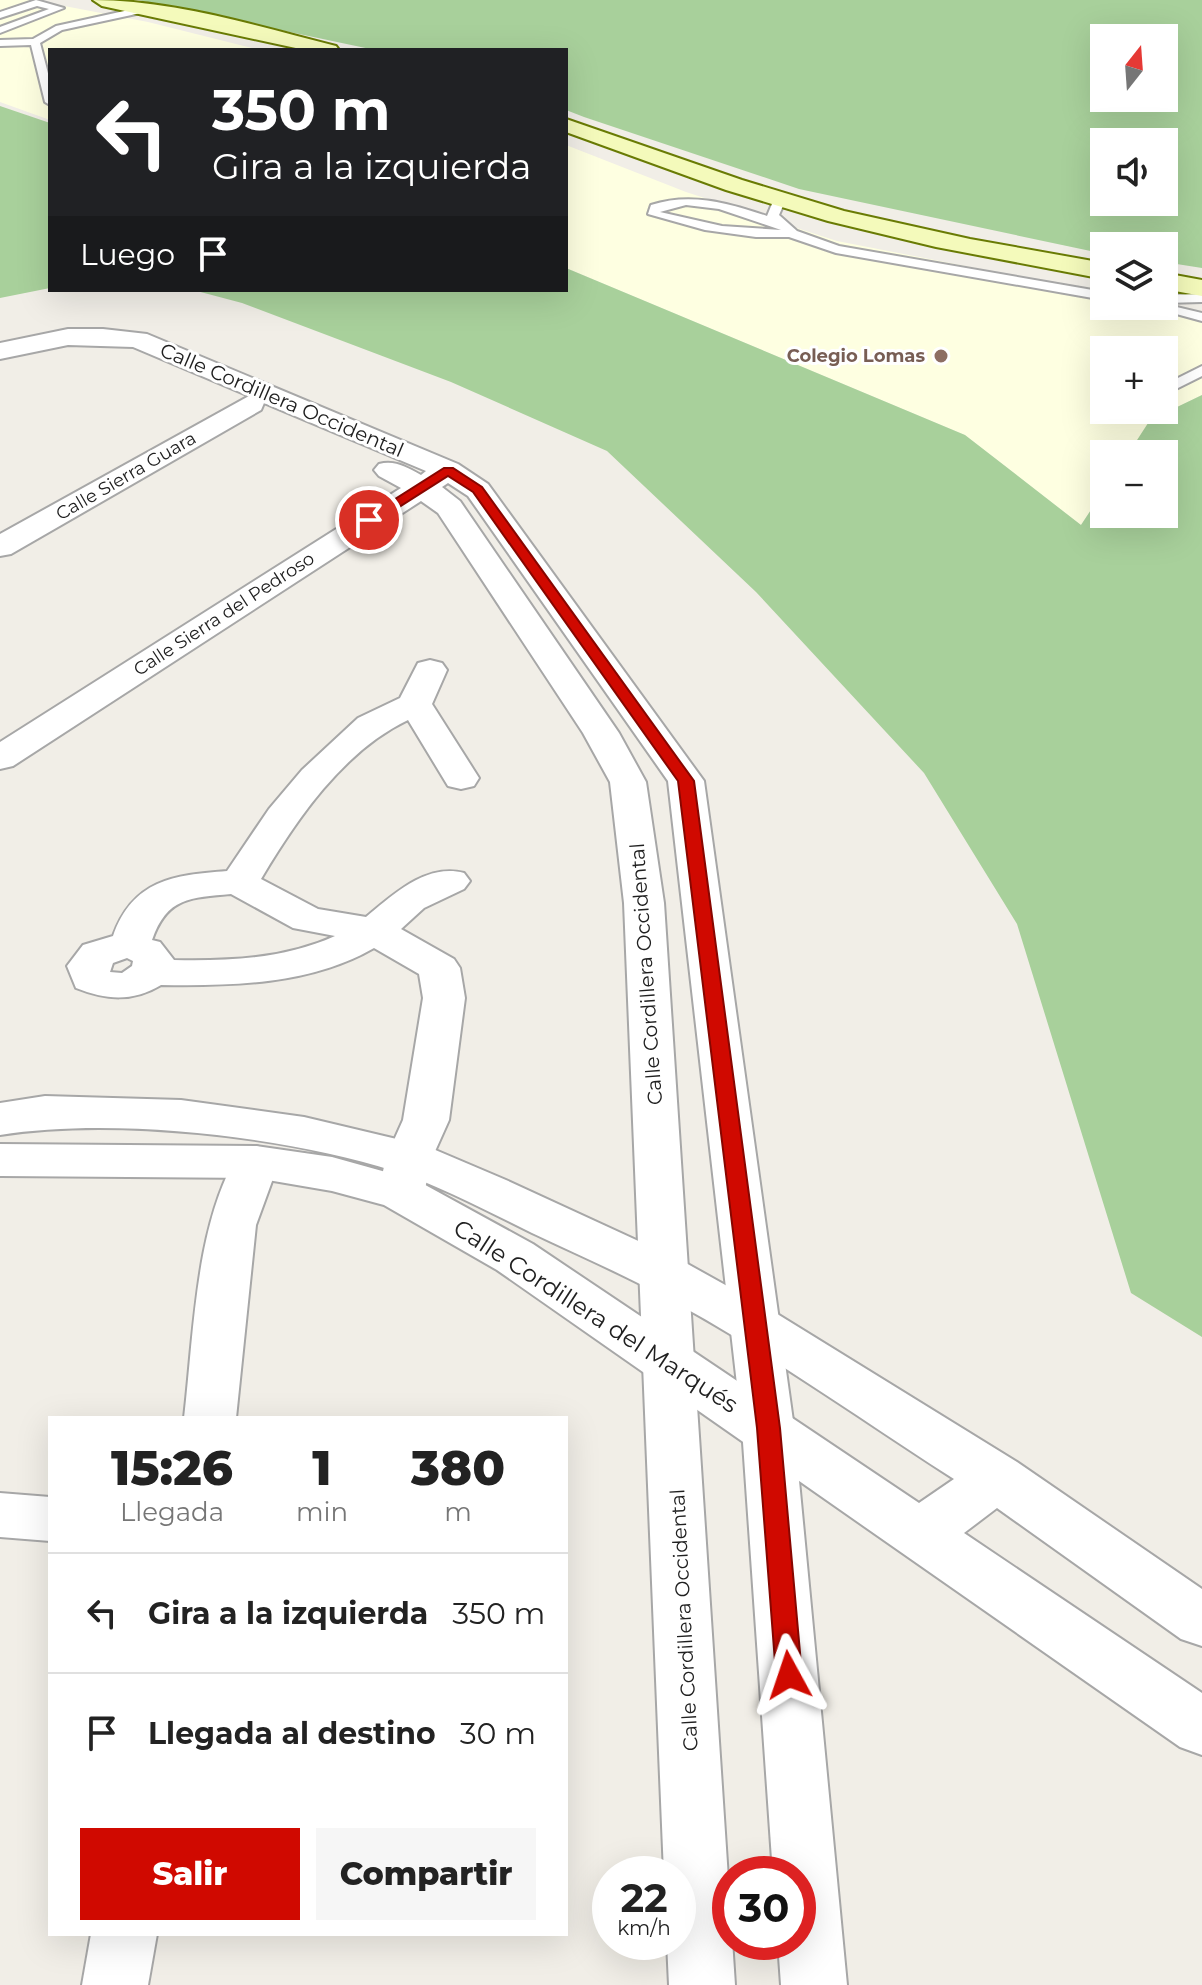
<!DOCTYPE html>
<html lang="es">
<head>
<meta charset="utf-8">
<style>
  :root { --surface:#fff; --page:#f6f6f6; --text:#222; --muted:#767676; --line:#e0e0e0; --accent:#d00900 }
  body { margin:0; font-family:Montserrat,sans-serif; background:var(--page); color:var(--text); height:100vh; display:flex; flex-direction:column; font-size:30px; white-space:nowrap }
  * { box-sizing:border-box; margin:0 }
  p { font-size:26px; color:var(--muted) }
  .icon { flex:none; width:44px; height:44px; fill:none; stroke:currentColor; stroke-width:2; stroke-linecap:round; stroke-linejoin:round }
  .map { position:relative; flex:1; overflow:hidden }
  .details { position:absolute; left:48px; top:1416px; width:520px; height:520px; display:flex; flex-direction:column; background:var(--surface); border-radius:0px; box-shadow:0 8px 32px #0002 }
  .details>* { flex:none }
  .top-card { position:absolute; left:48px; top:48px; width:520px; height:244px; border-radius:0px; box-shadow:0 8px 32px #0002; background:#202124; color:#fff; overflow:hidden }
  .needle { width:52px; rotate:17deg }
  .tools { position:absolute; left:1090px; top:24px; display:grid; gap:16px }
  .tools a { display:grid; place-items:center; width:88px; height:88px; border-radius:0px; background:var(--surface); box-shadow:0 8px 32px #0002; font-size:40px }
  .speed { position:absolute; left:592px; top:1856px; display:flex; gap:16px; font-size:40px; font-weight:700; text-align:center }
  .speed>* { display:grid; place-content:center; width:104px; height:104px; border-radius:50%; background:var(--surface); box-shadow:0 8px 32px #0002; line-height:1 }
  .speed small { font-size:20px; font-weight:400 }
  .speed .limit { border:12px solid #d22; background:#fff; color:#111 }
  .pin { position:absolute; display:grid; place-items:center; width:68px; height:68px; color:#fff; margin:-34px; border:4px solid #fff; border-radius:50%; box-shadow:0 2px 8px #0007 }
  .me { position:absolute; width:88px; margin:-44px; rotate:355deg; stroke-linejoin:round; filter:drop-shadow(0 0 6px #0008) }
  .turn { display:flex; align-items:center; gap:28px; height:168px; padding:0 32px; font-size:36px }
  .turn .icon { width:104px; height:104px; stroke-width:2.5 }
  .turn b { display:block; font-size:56px; line-height:68px }
  .then { display:flex; align-items:center; height:76px; padding:0 32px; background:#0003; gap:16px; font-size:30px }
  .eta { display:flex; justify-content:space-evenly; align-items:center; height:136px; text-align:center }
  .eta b { font-size:48px; font-weight:800; line-height:56px }
  .cta { display:flex; gap:16px; margin-top:auto; padding:16px 32px }
  .cta a { flex:1; height:92px; border-radius:0px; background:var(--accent); color:#fff; font-size:32px; font-weight:800; line-height:92px; text-align:center }
  .cta a+a { background:var(--page); color:var(--text) }
  ul { padding:0; list-style:none }
  li { display:flex; align-items:center; gap:24px; height:120px; padding:0 32px; border-top:2px solid var(--line) }
  li div { flex:1 }
  li b { display:block; font-size:30px }
  li em { font-style:normal }
  .map>svg:first-child { display:block }
  .education { fill:#feffe1; fill-rule:evenodd }
  .forest { fill:#a8d09b; fill-rule:evenodd }
  .lines { fill:none; stroke-linecap:round; stroke-linejoin:round }
  .service-casing { stroke:#a7a7a7; stroke-width:4 }
  .minor-casing { stroke:#a7a7a7; stroke-width:4 }
  .tertiary-casing { stroke:#a7a7a7; stroke-width:4 }
  .secondary-casing { stroke:#697b04; stroke-width:4 }
  .service { fill:#fff; fill-rule:evenodd }
  .minor { fill:#fff; fill-rule:evenodd }
  .tertiary { fill:#fff; fill-rule:evenodd }
  .secondary { fill:#f4fabb; fill-rule:evenodd }
  .route { fill:#d00900; stroke:#870600; stroke-width:2 }
  .education-dot { fill:#8d6e63; stroke:#fff; stroke-width:3 }
  .labels { text-anchor:middle; dominant-baseline:central; stroke-width:6; stroke-linejoin:round; paint-order:stroke }
  .far-education-label { font-size:18px; font-weight:bold; fill:#785e54; stroke:#fff; text-anchor:end }
  .far-street-label { font-size:18px; fill:#202020; stroke:#fff }
  .street-label { font-size:20px; fill:#202020; stroke:#fff }
  .near-street-label { font-size:24px; fill:#202020; stroke:#fff }
</style>
</head>
<body>
<div class="map">
<svg width="1202" height="1985" viewBox="0 0 1202 1985">
  <rect width="100%" height="100%" fill="#f1eee7"/>
  <g class="education">
    <path d="M0 0H33L148 22 260 50H50V120L0 102Z"/>
    <path d="M566 145 686 192 837 241 1104 293V306L1164 305 1202 311V395L1151 420 1128 454H1104V490L1081 525 965 435 566 268ZM1104 350H1164V410H1104Z"/>
  </g>
  <g class="forest">
    <path d="M138 0H1202V268L1164 262V246H1104V253H1100L799 189 584 117 566 110V50H375ZM1104 38H1164V98H1104ZM1104 142H1164V202H1104Z"/>
    <path d="M0 106 50 123V288L0 298Z"/>
    <path d="M566 268 965 435 1081 525 1104 490V514H1164V454H1128L1150 420 1202 395V1337L1131 1293 1017 924 924 773 756 592 607 451 451 382 242 303 193 290H566Z"/>
  </g>
  <g class="lines">
    <g class="service-casing">
      <g id="service">
        <path d="M36 0 64 8 0 33V27L49 9 37 6 0 18V12Z"/>
        <path d="M147 6 150 11 62 30 40 43 50 81V105L45 102 31 45 0 46V40L33 39 56 26Z"/>
        <path d="M780 195 786 199 779 215 797 231 839 246 1104 292V300L836 253 789 237H756L705 230 648 214 651 205C691 192 728 203 767 216L774 199ZM686 205 719 209 781 230 722 226 660 212Z"/>
        <path d="M1202 294V302L1164 303V295Z"/>
        <path d="M1164 304 1202 313V321L1147 306Z"/>
        <path d="M1202 366V376L1164 395V385Z"/>
      </g>
    </g>
    <g class="minor-casing">
      <g id="minor">
        <path d="M68 329H103L147 334 458 464 488 484 704 781 794 1428 847 1985H781L778 1942H798V1874H773L742 1428 668 781 468 496 448 483 442 487 460 501 619 733 646 782 664 903 735 1985H669L667 1942H678V1874H664L624 903 610 782 583 733 438 513 421 501 13 766 0 769V742L401 488 379 476 374 470 379 464C395 460 406 467 421 475L426 471 264 403 261 410 11 554 0 556V534L249 396 133 347 68 345 0 359V343Z"/>
        <path d="M430 660 442 663 447 670 432 704 479 778 474 786 461 789 448 786 408 720C343 751 296 820 261 879L318 909 366 917C393 895 426 863 464 873L470 881 464 889 424 908 401 929 454 959 460 968 465 998 449 1120 432 1158 424 1193 418 1204 401 1209 384 1204 378 1193 386 1158 403 1120 423 998 419 974 374 948C310 985 232 986 161 985 133 1002 106 1000 76 988L67 966 83 945 113 936C133 880 173 875 227 871L269 809 302 770 358 718 400 698 418 663ZM231 894 293 928 335 936C284 959 229 961 174 960L160 942 152 940C167 897 190 898 231 894ZM127 958 133 961 132 966 122 973 110 972 113 963Z"/>
        <path d="M256 1146 272 1151 279 1162 256 1225 236 1418H184C194 1334 195 1223 240 1151Z"/>
        <path d="M0 1493 50 1497V1541L0 1537Z"/>
        <path d="M91 1934H157L148 1985H82Z"/>
      </g>
    </g>
    <g class="tertiary-casing">
      <path id="tertiary" d="M45 1096 181 1100 304 1117 426 1146 506 1180 684 1262 774 1312 1017 1462 1202 1589V1646L1181 1639 997 1508 964 1533 1202 1693V1755L1180 1747 497 1270 384 1205 332 1191 256 1178 0 1176V1144L256 1146 332 1157 418 1181 533 1244 919 1503 954 1479C853 1414 753 1342 646 1287 609 1268 570 1251 532 1233 487 1211 441 1186 394 1171 284 1136 114 1117 0 1135V1103Z"/>
    </g>
    <g class="secondary-casing">
      <g id="secondary">
        <path d="M93 0C174 0 257 26 336 46L339 50H305L102 6Z"/>
        <path d="M566 119 742 180 844 211 970 239 1104 263V279L936 247 828 221 726 190 566 132Z"/>
        <path d="M1164 273 1202 280V296L1164 289Z"/>
      </g>
    </g>
    <use href="#service" class="service"/>
    <use href="#minor" class="minor"/>
    <use href="#tertiary" class="tertiary"/>
    <use href="#secondary" class="secondary"/>
  </g>
  <path class="route" d="M444 468H453L482 487 694 781 780 1428 802 1675 798 1683 789 1686 780 1683 776 1675 757 1428 678 781 473 492 448 476 374 523 362 520Z"/>
  <circle class="education-dot" cx="941" cy="356" r="8"/>
  <g class="labels">
    <g class="far-education-label">
      <text x="925" y="356">Colegio Lomas</text>
    </g>
    <g class="far-street-label">
      <text transform="translate(126 476) rotate(-30)">Calle Sierra Guara</text>
      <text transform="translate(224 614) rotate(-33)">Calle Sierra del Pedroso</text>
    </g>
    <g class="street-label">
      <text transform="translate(282 400) rotate(23)">Calle Cordillera Occidental</text>
      <text transform="translate(646 974) rotate(-94)">Calle Cordillera Occidental</text>
      <text transform="translate(684 1620) rotate(-93)">Calle Cordillera Occidental</text>
    </g>
    <g class="near-street-label">
      <text transform="translate(596 1316) rotate(33)">Calle Cordillera del Marqués</text>
    </g>
  </g>
</svg>
<div class="tools">
<a><svg class="needle" viewBox="-14 -14 28 28"><path d="M0-13l5 13h-10z" fill="#e53935"/><path d="M0 13l5-13h-10z" fill="#767676"/></svg></a>
<a><svg class="icon" aria-label="sound" viewBox="0 0 24 24"><path d="M4 9h4l5-4v14l-5-4H4zM17 9q2 3 0 6"/></svg></a>
<a><svg class="icon" aria-label="layers" viewBox="0 0 24 24"><path d="M12 4l9 5-9 5-9-5zM3 14l9 5 9-5"/></svg></a>
<a>+</a>
<a>−</a>
</div>
<div class="speed"><div>22<small>km/h</small></div><div class="limit">30</div></div>
<div class="pin" style="left:369px;top:520px;background:#d93025"><svg class="icon" aria-label="arrive" viewBox="0 0 24 24"><path d="M6 21V4h12l-3 4 3 4H6"/></svg></div>
<svg class="me" style="left:789px;top:1675px" viewBox="-20 -20 40 40"><path d="M0-17L14 15 0 8-14 15z" fill="#d00900" stroke="#fff" stroke-width="4"/></svg>
<div class="top-card">
<div class="turn"><svg class="icon" aria-label="left" viewBox="0 0 24 24"><path d="M17 20v-9H6M10 6l-5 5 5 5"/></svg><div><b>350 m</b>Gira a la izquierda</div></div>
<div class="then">Luego<svg class="icon" aria-label="arrive" viewBox="0 0 24 24"><path d="M6 21V4h12l-3 4 3 4H6"/></svg></div>
</div>
<section class="details">
<div class="eta">
<div><b>15:26</b><p>Llegada</p></div>
<div><b>1</b><p>min</p></div>
<div><b>380</b><p>m</p></div>
</div>
<ul>
<li><svg class="icon" aria-label="left" viewBox="0 0 24 24"><path d="M17 20v-9H6M10 6l-5 5 5 5"/></svg><div><b>Gira a la izquierda</b></div><em>350 m</em></li>
<li><svg class="icon" aria-label="arrive" viewBox="0 0 24 24"><path d="M6 21V4h12l-3 4 3 4H6"/></svg><div><b>Llegada al destino</b></div><em>30 m</em></li>
</ul>
<div class="cta"><a>Salir</a><a>Compartir</a></div>
</section>
</div>
</body>
</html>
